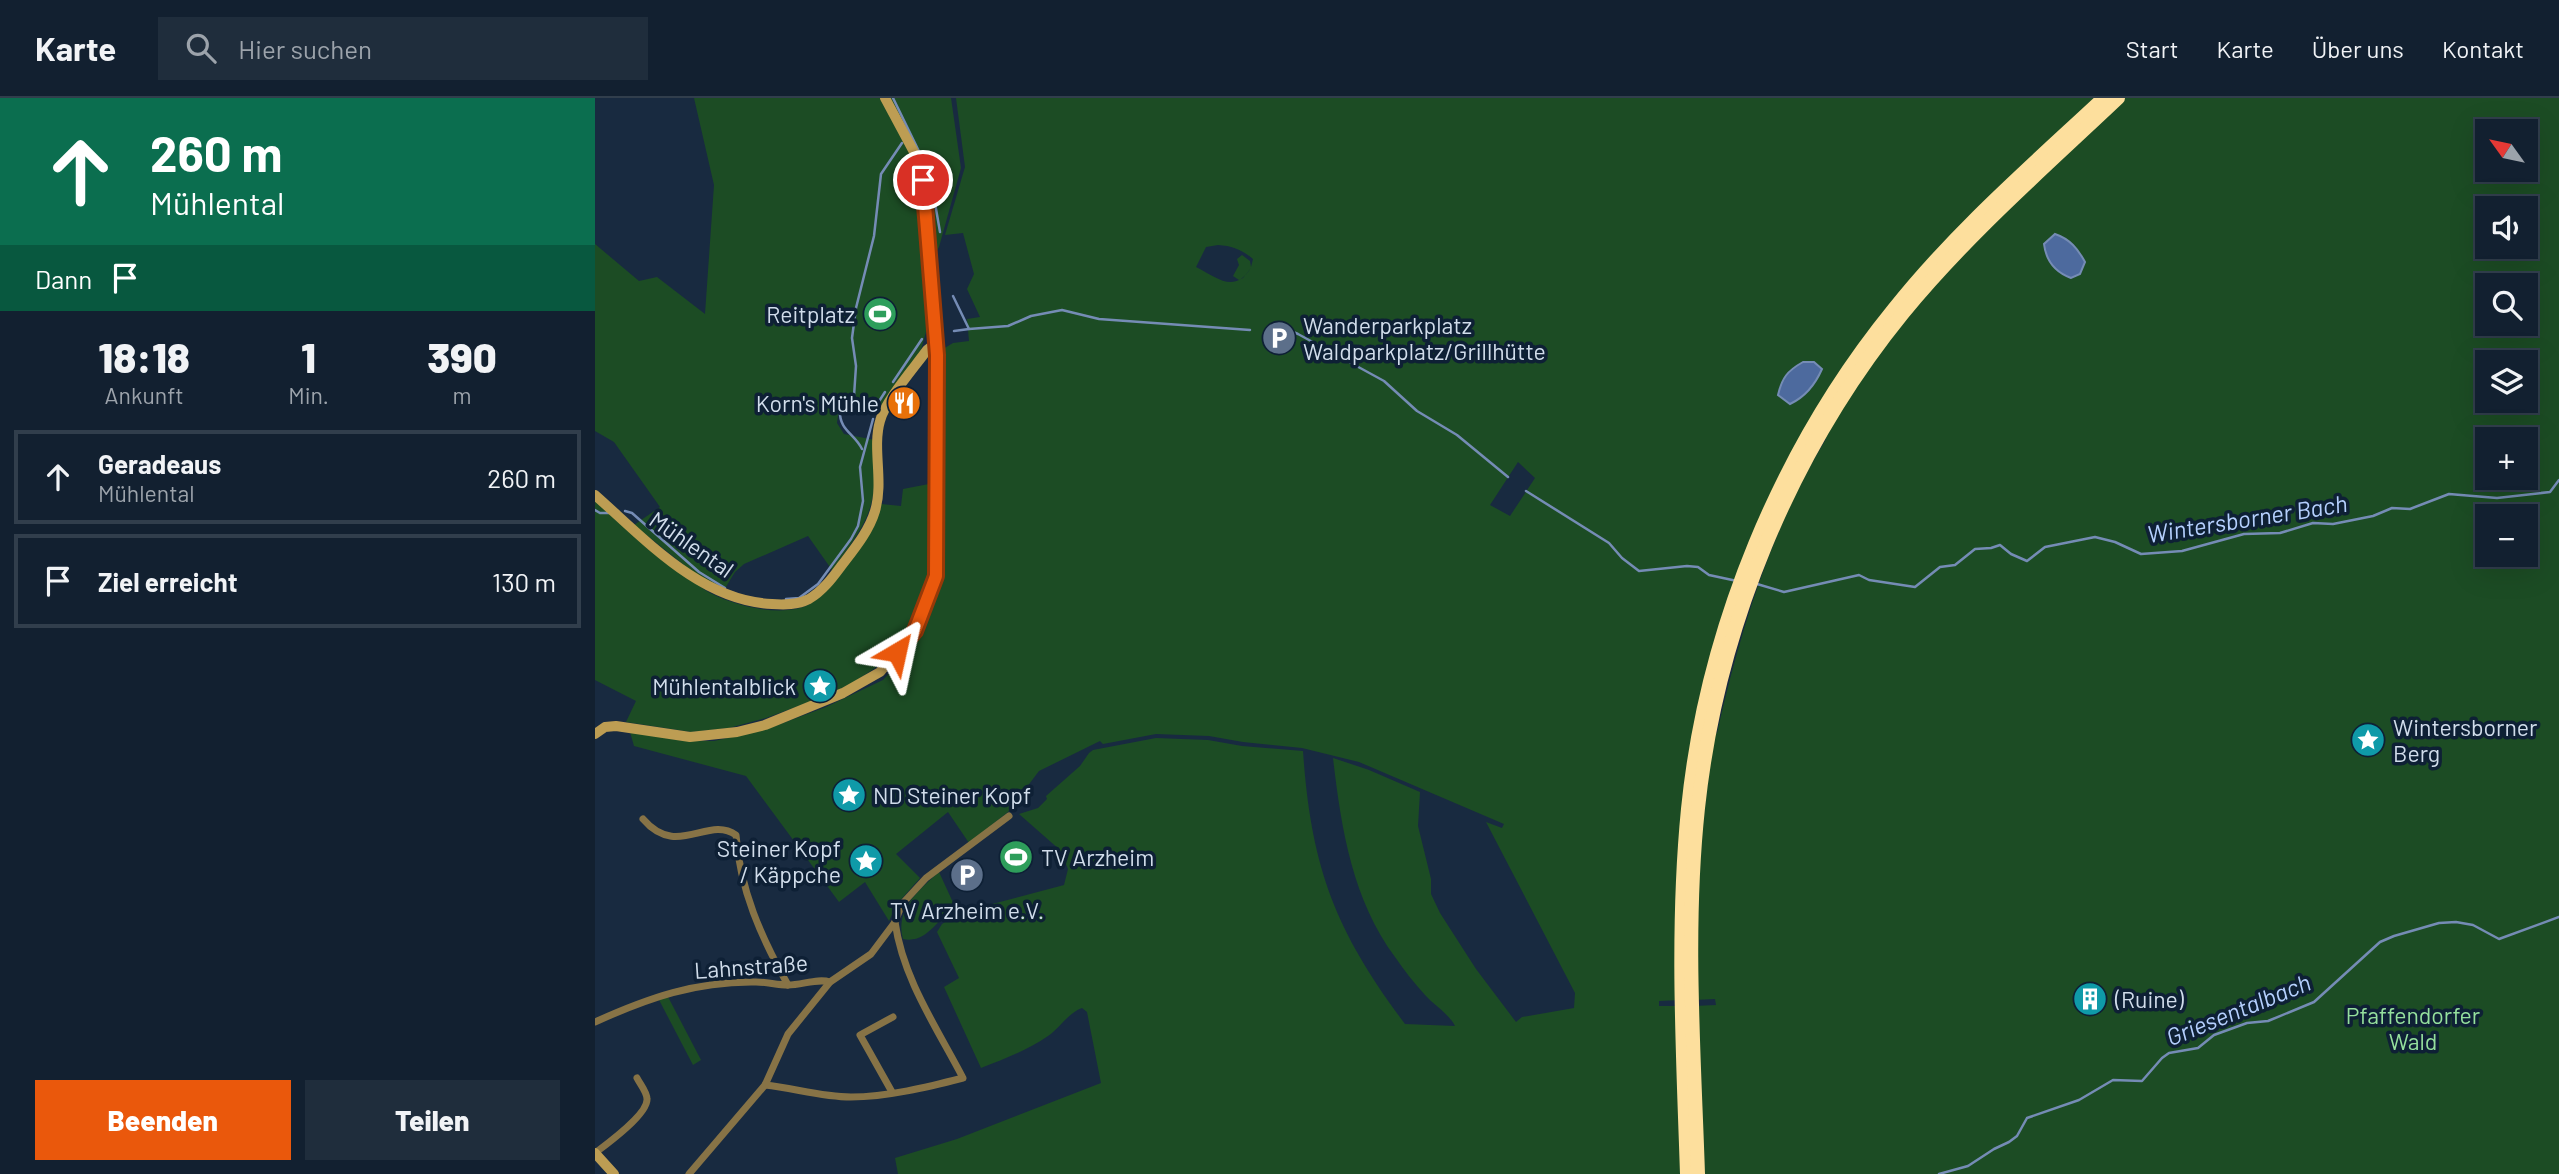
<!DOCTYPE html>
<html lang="de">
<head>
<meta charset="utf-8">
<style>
  :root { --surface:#122030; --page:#1f2d3c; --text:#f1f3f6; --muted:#9ca3ab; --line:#313e4c; --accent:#ea580c }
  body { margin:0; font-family:Barlow,sans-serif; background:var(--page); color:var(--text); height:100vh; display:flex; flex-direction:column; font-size:26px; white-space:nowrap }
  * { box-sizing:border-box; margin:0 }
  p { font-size:23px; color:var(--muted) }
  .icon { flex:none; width:38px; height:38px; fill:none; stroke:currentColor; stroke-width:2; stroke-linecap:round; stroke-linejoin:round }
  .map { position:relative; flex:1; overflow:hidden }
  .panel { display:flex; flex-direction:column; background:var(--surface); width:595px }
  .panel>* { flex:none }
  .hud { background:#0b6e4f; color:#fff; overflow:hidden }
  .needle { width:46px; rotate:303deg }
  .tools { position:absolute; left:1880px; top:21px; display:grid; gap:14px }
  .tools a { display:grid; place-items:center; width:63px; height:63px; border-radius:0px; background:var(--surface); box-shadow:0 7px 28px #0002,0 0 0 2px var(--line); font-size:35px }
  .pin { position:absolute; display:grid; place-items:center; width:60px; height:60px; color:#fff; margin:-30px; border:4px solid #fff; border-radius:50%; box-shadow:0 2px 7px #0007 }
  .me { position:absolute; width:77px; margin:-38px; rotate:36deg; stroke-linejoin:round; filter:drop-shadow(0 0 5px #0008) }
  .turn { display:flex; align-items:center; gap:24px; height:147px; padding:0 35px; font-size:32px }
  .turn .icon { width:91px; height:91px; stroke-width:2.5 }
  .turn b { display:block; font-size:49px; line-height:60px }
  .then { display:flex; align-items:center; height:66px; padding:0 35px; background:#0003; gap:14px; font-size:26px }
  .eta { display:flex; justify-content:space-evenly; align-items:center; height:119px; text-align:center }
  .eta b { font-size:42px; font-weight:800; line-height:49px }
  .primary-button { display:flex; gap:14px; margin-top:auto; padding:14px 35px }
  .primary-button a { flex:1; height:80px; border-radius:0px; background:var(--accent); color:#fff; font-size:28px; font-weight:800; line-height:80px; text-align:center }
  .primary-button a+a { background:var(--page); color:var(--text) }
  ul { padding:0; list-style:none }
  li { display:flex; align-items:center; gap:21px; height:94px; margin:0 14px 10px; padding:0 21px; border:4px solid var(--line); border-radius:0px }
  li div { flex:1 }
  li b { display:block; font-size:26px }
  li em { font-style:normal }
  header { display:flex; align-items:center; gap:42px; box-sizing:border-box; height:98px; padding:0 35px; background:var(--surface); border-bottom:2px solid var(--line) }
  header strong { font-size:33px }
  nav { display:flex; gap:38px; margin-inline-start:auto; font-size:24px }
  .search { width:490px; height:63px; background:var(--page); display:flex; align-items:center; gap:18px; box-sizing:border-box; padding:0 24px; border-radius:0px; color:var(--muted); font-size:26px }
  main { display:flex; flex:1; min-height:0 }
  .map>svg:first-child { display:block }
  .green { fill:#1c4c24; fill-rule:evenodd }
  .water { fill:#4d6a9e; stroke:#758cb5; stroke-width:2 }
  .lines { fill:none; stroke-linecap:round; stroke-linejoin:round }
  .stream { stroke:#758cb5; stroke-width:2.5 }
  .street { stroke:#877346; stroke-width:7 }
  .secondary { stroke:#bd9d53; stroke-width:10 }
  .highway { stroke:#fddf9d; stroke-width:14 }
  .route-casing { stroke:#983908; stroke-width:18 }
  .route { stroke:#ea580c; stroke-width:12 }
  .labels { text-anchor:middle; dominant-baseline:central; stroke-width:7; stroke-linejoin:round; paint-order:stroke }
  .poi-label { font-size:23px; fill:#d1ddeb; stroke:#0e2035; text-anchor:start }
  .street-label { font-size:23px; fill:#d1ddeb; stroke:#0e2035 }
  .park-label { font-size:23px; fill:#95e09d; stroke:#0e2035 }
  .water-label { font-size:24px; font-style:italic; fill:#b5d0fe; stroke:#0e2035 }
</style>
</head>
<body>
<header>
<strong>Karte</strong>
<div class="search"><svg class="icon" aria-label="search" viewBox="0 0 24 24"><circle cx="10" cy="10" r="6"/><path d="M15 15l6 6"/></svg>Hier suchen</div>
<nav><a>Start</a><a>Karte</a><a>Über uns</a><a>Kontakt</a></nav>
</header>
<main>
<section class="panel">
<div class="hud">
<div class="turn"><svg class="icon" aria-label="ahead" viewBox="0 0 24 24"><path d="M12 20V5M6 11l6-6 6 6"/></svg><div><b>260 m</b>Mühlental</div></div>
<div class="then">Dann<svg class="icon" aria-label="arrive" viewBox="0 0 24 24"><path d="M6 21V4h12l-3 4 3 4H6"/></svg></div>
</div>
<div class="eta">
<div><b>18:18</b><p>Ankunft</p></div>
<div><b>1</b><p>Min.</p></div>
<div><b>390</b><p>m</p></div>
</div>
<ul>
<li><svg class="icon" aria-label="ahead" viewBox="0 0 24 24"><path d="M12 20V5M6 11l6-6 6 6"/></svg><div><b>Geradeaus</b><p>Mühlental</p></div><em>260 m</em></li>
<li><svg class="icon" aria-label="arrive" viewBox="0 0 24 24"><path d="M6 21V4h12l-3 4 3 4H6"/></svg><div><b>Ziel erreicht</b></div><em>130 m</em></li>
</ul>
<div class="primary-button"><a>Beenden</a><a>Teilen</a></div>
</section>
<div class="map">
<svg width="1964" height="1076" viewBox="0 0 1964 1076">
  <rect width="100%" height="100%" fill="#182a40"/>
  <g class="green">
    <path d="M99 0H286L317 57 327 97 335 219 326 252 282 313 244 308 242 325 249 336 280 342C282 408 277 419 237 472L213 438 149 466 140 474 129 492 104 479 39 427 65 409 19 344 0 333V146L44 183 62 179 110 216 119 87Z"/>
    <path d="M294 0H356L366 70 344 149 337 161 335 93 327 66Z"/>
    <path d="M361 0H1505L1323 178 1137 491 1085 902 1064 903V908H1085V1076H303L300 1060 362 1041 506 985 492 914 487 910C473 915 465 930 453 938 433 952 409 961 386 970L349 889 364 880 342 834 347 826 363 815 469 787 473 771 465 752 424 716 443 710 452 701 451 698 485 668 494 655 498 652 561 640 613 642 647 648 708 653C716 770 740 832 810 926L860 928C854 916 839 907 830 897 819 885 809 872 800 859 757 801 746 729 738 660L774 672 825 694 823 728 836 781V796L845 815 881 871 921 924 927 919 979 910 980 895 891 724 907 730 909 726 764 664 707 650 648 644 614 638 561 636 508 646 505 643 444 673 413 714 374 745 353 714 301 756 325 780 302 806 294 823 270 784 244 804 151 678 39 648 35 634 89 643H119L172 631 231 609 288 582 308 560 325 536 346 476 348 251 358 245 374 243 372 221 385 219 372 191 379 176 368 135 350 137 370 69ZM623 147C638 148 647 152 658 161L656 169 655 163 647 157 642 161 644 167 638 178 644 182 648 180 656 170C639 196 623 180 601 169L611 149ZM923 364 940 380 915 418 895 407Z"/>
    <path d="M1527 0H1964V1076H1108L1099 908 1121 907 1120 901 1099 902 1100 788 1119 635H1122C1145 533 1176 431 1231 341L1228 339 1251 302 1331 191ZM1892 33H1930V72H1892ZM1892 110H1930V149H1892ZM1892 187H1930V226H1892ZM1892 264H1930V303H1892ZM1892 341H1930V380H1892ZM1892 418H1930V457H1892Z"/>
    <path d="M339 385 337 476 317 530 280 570 259 584 233 597 171 620 134 630 96 634 31 624 41 603 0 582V401L110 492C135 507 187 521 215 506L286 406 306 408 308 391Z"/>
    <path d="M344 774 361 811C341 820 333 846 308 841 300 811 323 793 344 774Z"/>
    <path d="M71 895 106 962 98 967 62 898Z"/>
  </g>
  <g class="water">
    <path d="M1460 136C1475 141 1483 151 1490 164L1485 176 1476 180C1460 174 1451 163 1449 146Z"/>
    <path d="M1208 264H1219L1227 271C1220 287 1210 299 1195 306L1183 297C1187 280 1192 273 1208 264Z"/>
  </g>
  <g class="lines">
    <g class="stream">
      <path d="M298 0 335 76 345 134"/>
      <path d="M358 198 374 231 359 233"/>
      <path d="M374 231 413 228 436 218 467 212 504 221 655 232"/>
      <path d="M671 233H696L703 236 789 283 822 313 862 337 913 379"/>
      <path d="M298 284 327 241"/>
      <path d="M245 309 250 301 259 298 261 268 257 240 261 210 279 138 286 76 307 45"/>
      <path d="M245 313C244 332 260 336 267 351"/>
      <path d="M279 315 281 308 290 294"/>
      <path d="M931 393 1014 445 1027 460 1044 473 1092 468 1103 469 1114 477 1142 483"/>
      <path d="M0 412 5 415H14"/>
      <path d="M30 413 37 415 104 474 130 490"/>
      <path d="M1162 486 1189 494 1264 477 1274 482 1320 489 1345 469 1360 467 1380 451 1396 450 1405 447 1416 456 1432 463 1450 449 1500 439 1520 444 1546 456 1587 453 1649 436 1685 435 1718 425 1738 426 1778 418 1797 410 1815 411 1854 396 1902 400 1955 394 1964 382"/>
      <path d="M191 501 204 500 223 486 256 441 263 428 268 403 265 369 278 321"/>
      <path d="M1344 1076 1373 1068 1399 1051 1414 1044 1422 1038 1432 1020 1484 1002 1518 982 1547 983 1567 960 1574 955 1603 950 1619 937 1652 925 1673 923 1719 904 1785 844 1799 838 1844 825 1861 824 1878 827 1904 841 1964 819"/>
    </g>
    <g class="street">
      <path d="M48 721C82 761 113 717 141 737 145 792 166 839 193 887"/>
      <path d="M0 924C53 900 101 883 161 884 172 884 182 887 193 887 207 887 223 880 235 884"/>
      <path d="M170 987C199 990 226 999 256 999 292 999 333 989 368 980 342 930 308 881 300 824"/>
      <path d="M297 994 265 937 298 919"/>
      <path d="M0 1055C12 1046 53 1016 52 1001 52 994 45 986 42 980"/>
      <path d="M94 1076 170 987 193 936 235 884 276 856 300 824 307 806 331 780 414 718"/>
    </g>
    <g class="secondary">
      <path d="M0 397C51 442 106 503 177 506 190 507 202 507 214 501 228 493 238 479 247 467 260 450 274 433 280 413 289 383 277 351 285 323 290 303 319 270 332 252L341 245"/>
      <path d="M0 636 10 629 21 628 95 639 142 634 170 627 248 595 285 574 320 533 341 478 343 399 342 257 328 82 320 56 290 0"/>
      <path d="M0 1055 19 1076"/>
    </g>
    <g class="highway">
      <path d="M1092 1076C1088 954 1081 833 1093 711 1111 532 1185 351 1299 211 1361 133 1436 68 1509 0"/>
      <path d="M1103 1076C1099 954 1090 832 1103 710 1122 532 1195 354 1308 215 1373 136 1449 70 1523 0"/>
    </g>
  </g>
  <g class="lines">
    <g class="route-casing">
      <path id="route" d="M302 554 320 533 341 478 342 257 328 82"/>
    </g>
    <use href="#route" class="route"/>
  </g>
  <defs>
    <g id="stadium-disc" transform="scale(1.75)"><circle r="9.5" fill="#2e9e5b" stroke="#0e2035"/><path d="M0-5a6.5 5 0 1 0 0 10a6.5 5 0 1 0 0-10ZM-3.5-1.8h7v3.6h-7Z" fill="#fff"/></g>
    <g id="parking-disc" transform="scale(1.75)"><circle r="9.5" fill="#5c6f8a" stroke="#0e2035"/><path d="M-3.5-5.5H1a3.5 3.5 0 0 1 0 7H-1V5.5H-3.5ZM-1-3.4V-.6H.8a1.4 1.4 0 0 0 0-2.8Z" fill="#fff"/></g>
    <g id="restaurant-disc" transform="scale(1.75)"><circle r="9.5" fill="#e8710a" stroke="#0e2035"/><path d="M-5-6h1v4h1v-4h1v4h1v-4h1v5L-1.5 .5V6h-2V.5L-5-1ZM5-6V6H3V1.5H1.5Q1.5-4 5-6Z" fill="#fff"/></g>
    <g id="sight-disc" transform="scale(1.75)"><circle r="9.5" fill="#0f9aa8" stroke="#0e2035"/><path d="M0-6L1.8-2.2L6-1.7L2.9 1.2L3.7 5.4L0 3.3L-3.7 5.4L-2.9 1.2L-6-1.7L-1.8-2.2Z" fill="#fff"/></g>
    <g id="building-disc" transform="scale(1.75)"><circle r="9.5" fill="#0f9aa8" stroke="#0e2035"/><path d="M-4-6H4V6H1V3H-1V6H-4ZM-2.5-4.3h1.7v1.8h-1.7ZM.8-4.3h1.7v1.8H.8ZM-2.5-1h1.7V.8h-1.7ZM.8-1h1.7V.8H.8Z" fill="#fff"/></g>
  </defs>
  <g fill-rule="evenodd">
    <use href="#stadium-disc" x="285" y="216"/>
    <use href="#parking-disc" x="684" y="240"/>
    <use href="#restaurant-disc" x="309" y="305"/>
    <use href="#sight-disc" x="225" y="588"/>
    <use href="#sight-disc" x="1773" y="642"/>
    <use href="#sight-disc" x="254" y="697"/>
    <use href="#stadium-disc" x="421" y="759"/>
    <use href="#sight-disc" x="271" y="763"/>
    <use href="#parking-disc" x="372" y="777"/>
    <use href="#building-disc" x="1495" y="901"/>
  </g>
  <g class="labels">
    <g class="poi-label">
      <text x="260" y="216" text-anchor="end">Reitplatz</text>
      <text x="708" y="227">Wanderparkplatz<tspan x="708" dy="26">Waldparkplatz/Grillhütte</tspan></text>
      <text x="284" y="305" text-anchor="end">Korn's Mühle</text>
      <text x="201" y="588" text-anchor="end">Mühlentalblick</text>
      <text x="1798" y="629">Wintersborner<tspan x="1798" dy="26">Berg</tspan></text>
      <text x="278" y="697">ND Steiner Kopf</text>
      <text x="246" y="750" text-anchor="end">Steiner Kopf<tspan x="246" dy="26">/ Käppche</tspan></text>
      <text x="446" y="759">TV Arzheim</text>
      <text x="372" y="812" text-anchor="middle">TV Arzheim e.V.</text>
      <text x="1520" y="901">(Ruine)</text>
    </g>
    <g class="street-label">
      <text transform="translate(97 446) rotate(35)">Mühlental</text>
      <text transform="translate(156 868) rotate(-4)">Lahnstraße</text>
    </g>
    <g class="park-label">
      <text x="1818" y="917">Pfaffendorfer<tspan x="1818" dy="26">Wald</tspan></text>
    </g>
    <g class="water-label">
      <text transform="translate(1652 420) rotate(-9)">Wintersborner Bach</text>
      <text transform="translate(1643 911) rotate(-22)">Griesentalbach</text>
    </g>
  </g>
</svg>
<div class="tools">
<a><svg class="needle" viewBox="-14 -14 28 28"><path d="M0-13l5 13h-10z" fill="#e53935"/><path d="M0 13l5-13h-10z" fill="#9ca3ab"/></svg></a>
<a><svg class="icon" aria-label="sound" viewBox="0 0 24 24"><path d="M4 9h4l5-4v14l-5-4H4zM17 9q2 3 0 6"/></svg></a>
<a><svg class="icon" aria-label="search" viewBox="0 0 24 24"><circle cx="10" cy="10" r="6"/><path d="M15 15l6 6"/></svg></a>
<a><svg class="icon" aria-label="layers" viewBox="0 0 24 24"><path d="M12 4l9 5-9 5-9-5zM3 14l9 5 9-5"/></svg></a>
<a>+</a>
<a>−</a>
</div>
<div class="pin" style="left:328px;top:82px;background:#d93025"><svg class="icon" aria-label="arrive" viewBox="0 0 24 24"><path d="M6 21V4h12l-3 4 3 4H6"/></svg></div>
<svg class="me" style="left:302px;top:554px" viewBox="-20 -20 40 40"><path d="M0-17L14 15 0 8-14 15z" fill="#ea580c" stroke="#fff" stroke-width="4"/></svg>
</div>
</main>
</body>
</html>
